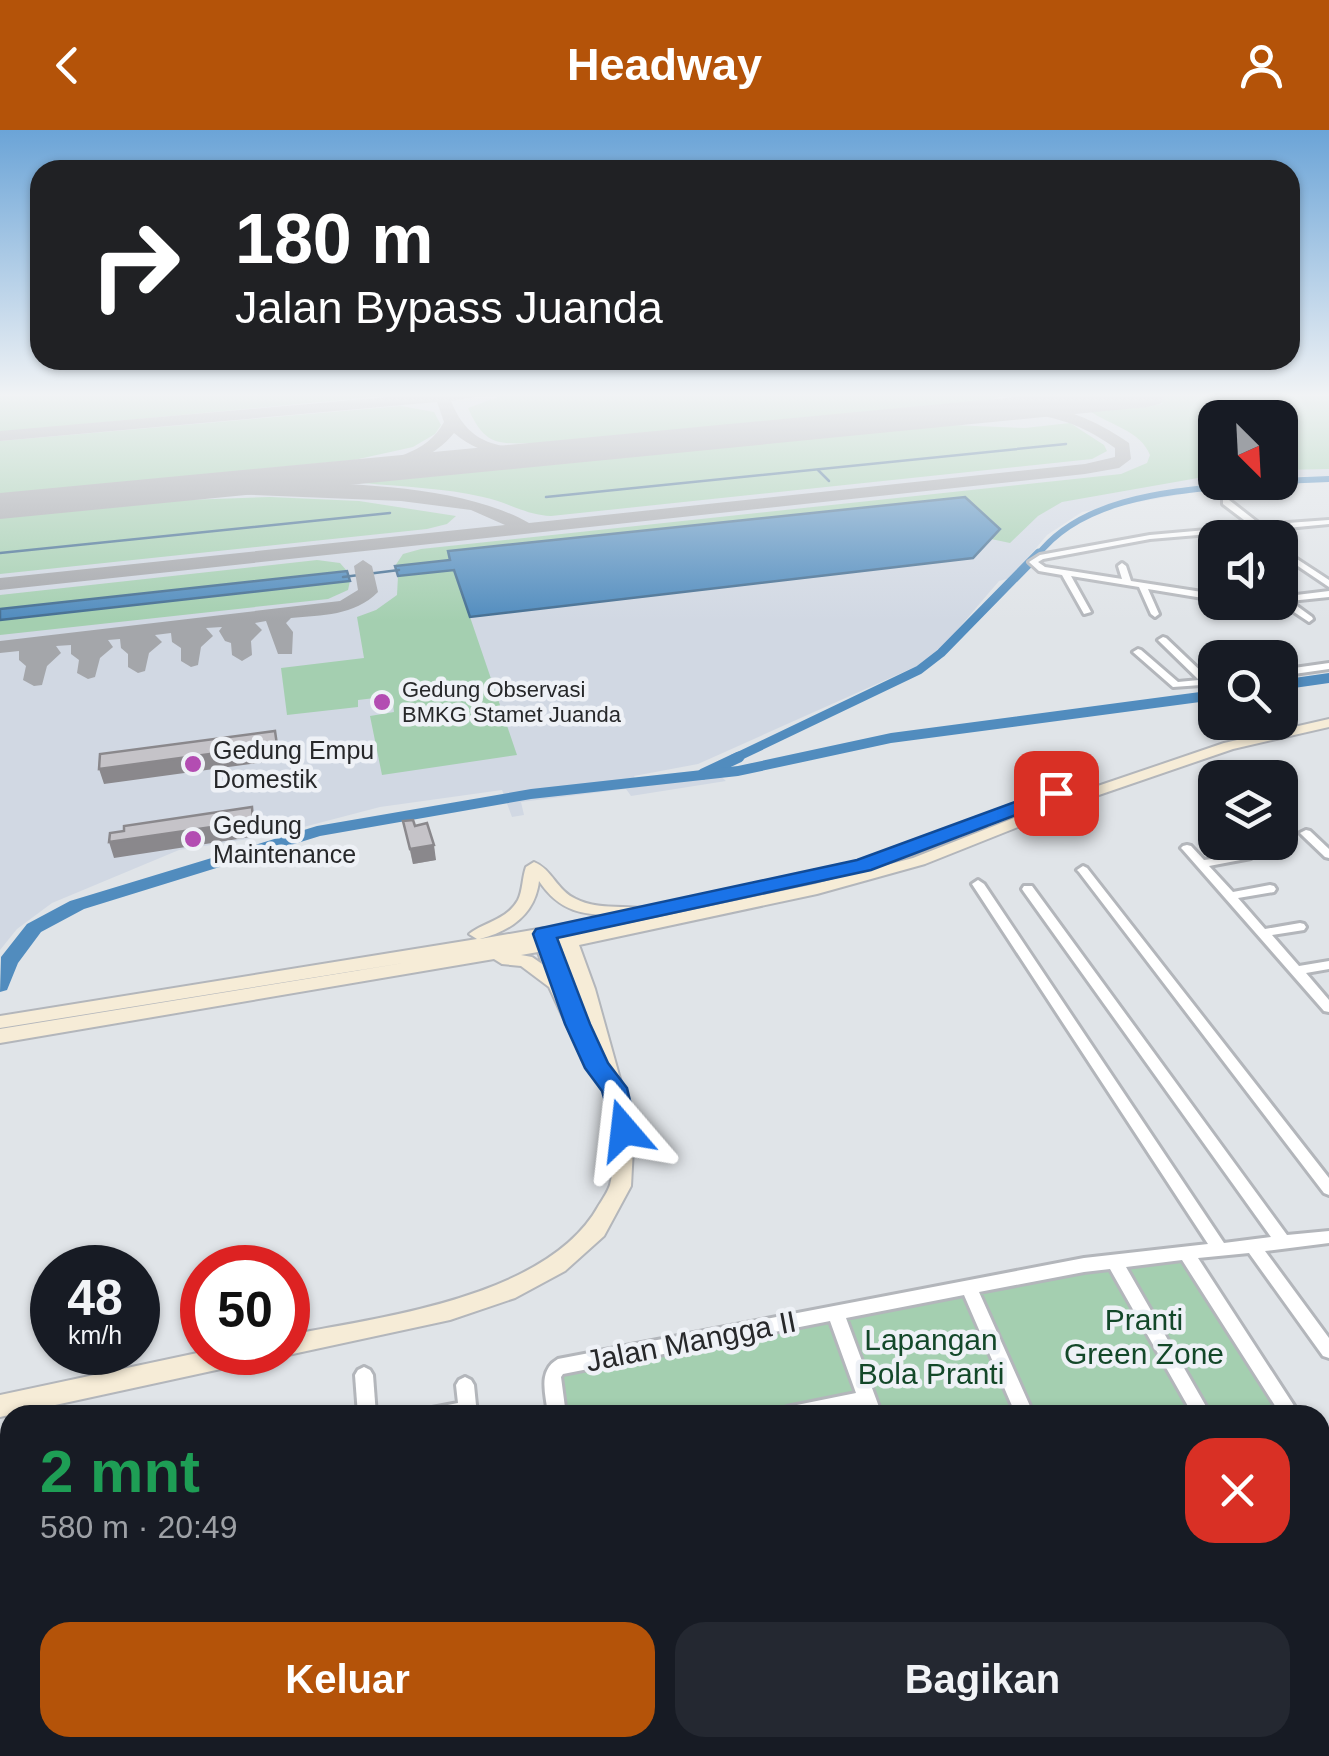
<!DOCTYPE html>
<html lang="id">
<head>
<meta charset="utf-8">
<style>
  :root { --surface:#171b24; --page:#242831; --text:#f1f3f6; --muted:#9ea1a6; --accent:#b45309 }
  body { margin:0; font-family:Arial,sans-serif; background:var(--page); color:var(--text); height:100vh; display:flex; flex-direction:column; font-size:38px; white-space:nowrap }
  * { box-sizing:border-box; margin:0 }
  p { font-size:32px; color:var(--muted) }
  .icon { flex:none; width:55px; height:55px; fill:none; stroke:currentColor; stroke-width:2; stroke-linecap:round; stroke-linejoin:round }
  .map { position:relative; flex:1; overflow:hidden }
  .details { position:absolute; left:0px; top:1275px; width:1330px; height:352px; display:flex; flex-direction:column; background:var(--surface); border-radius:30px 30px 0 0; box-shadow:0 2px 8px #0004 }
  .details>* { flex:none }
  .top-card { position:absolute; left:30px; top:30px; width:1270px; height:210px; border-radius:30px; box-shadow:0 2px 8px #0004; background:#202124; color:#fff; overflow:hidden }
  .needle { width:65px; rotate:156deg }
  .tools { position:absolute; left:1198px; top:270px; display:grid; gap:20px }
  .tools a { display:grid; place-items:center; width:100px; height:100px; border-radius:20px; background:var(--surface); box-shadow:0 2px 8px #0004; font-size:50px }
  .speed { position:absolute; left:30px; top:1115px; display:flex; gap:20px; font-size:50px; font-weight:700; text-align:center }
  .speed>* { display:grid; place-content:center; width:130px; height:130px; border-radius:50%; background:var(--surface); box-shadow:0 2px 8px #0004; line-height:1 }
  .speed small { font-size:25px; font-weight:400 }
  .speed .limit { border:15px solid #d22; background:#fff; color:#111 }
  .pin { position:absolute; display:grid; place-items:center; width:85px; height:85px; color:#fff; margin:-42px; border-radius:20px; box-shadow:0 5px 15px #0006 }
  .me { position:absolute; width:110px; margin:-55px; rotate:343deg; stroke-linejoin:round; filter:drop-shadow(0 0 8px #0008) }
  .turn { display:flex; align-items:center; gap:35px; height:210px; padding:0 40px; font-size:45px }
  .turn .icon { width:130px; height:130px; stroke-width:2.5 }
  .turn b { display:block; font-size:70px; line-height:85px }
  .round { display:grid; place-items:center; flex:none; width:105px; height:105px; border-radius:30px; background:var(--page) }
  .summary { display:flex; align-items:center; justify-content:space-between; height:170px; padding:0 40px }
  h1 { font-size:60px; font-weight:700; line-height:75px; color:#1e9e55 }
  .primary-button { display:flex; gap:20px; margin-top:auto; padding:20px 40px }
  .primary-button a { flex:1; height:115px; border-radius:30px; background:var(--accent); color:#fff; font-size:40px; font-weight:700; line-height:115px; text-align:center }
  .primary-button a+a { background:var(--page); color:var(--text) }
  header { display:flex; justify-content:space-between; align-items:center; height:130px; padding:0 40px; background:var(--accent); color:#fff; font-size:45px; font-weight:700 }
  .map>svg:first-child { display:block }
  .built { fill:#d1d8e3 }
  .green { fill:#a4cfb0 }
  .water { fill:#518cbe; stroke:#446e92; stroke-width:2.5 }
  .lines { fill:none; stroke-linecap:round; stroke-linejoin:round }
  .stream { stroke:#446e92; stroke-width:2.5 }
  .canal-far2 { stroke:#518cbe; stroke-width:6 }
  .canal-far1 { stroke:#518cbe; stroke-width:9 }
  .canal { stroke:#518cbe; stroke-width:11 }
  .river { fill:#518cbe; fill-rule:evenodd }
  .taxiway { fill:#a4a6aa; fill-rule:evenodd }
  .runway { fill:#a4a6aa; fill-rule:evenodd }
  .street-casing { stroke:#b3b6bb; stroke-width:6 }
  .secondary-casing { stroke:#b3b6bb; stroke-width:4 }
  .street { fill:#fff; fill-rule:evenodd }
  .secondary { fill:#f6ecd7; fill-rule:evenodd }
  .wall { fill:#a9a8ac }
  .shaded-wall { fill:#8a888c }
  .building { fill:#c5c3c8; stroke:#8a888c; stroke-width:2.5 }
  .route { fill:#1a73e8; stroke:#114b97; stroke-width:2.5 }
  .poi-dot { fill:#b34db2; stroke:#eef1f6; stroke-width:4 }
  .labels { text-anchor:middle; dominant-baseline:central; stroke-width:9; stroke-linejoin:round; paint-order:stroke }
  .far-poi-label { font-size:22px; fill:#27282a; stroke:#eef1f6; text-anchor:start }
  .poi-label { font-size:25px; fill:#27282a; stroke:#eef1f6; text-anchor:start }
  .near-park-label { font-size:30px; fill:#134829; stroke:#eef1f6 }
  .near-street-label { font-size:30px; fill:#27282a; stroke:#eef1f6 }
</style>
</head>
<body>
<header><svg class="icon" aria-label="back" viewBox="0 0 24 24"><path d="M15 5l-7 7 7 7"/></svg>Headway<svg class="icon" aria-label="person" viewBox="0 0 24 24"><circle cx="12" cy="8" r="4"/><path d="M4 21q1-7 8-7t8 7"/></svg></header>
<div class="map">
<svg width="1329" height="1626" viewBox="0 0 1329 1626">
  <rect width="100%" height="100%" fill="#e0e4e8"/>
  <path class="built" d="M0 263H1329V346L1280 347V288H1215V352L1246 353 1082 382 1047 405 1011 448 999 451 941 519 917 536 698 634 634 646 639 657 719 645 726 651 631 666 626 659 521 672 524 685 512 687 502 660 380 677 273 705 179 720 52 773 17 799 0 820Z"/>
  <g class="green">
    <path d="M0 263H415L0 302Z"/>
    <path d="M535 263H1011L990 270 537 313C497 314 485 316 468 278L498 267Z"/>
    <path d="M1148 263H1329V339L1280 340V288H1215V345L1062 372 1038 386 1010 413 991 409 1000 399 472 419 449 421 451 430 395 436 403 424 421 419 1121 344 1147 333 1150 325C1140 300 1109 295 1090 281L1163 274Z"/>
    <path d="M401 276 434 282 441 295 435 304 413 317 354 330 0 364V311Z"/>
    <path d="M1070 293 1104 315 1107 321 1092 329 551 386C525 385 508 372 483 367 445 358 404 357 364 353L951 295 1025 298Z"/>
    <path d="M270 367 359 371 456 386 447 394 427 399 0 444V388L186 370Z"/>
    <path d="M317 430 340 433 347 441 0 479V465Z"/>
    <path d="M454 440 517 625 382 645 370 586 394 582 392 566 358 570V577L287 585 281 538 364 528 357 487 376 480 397 465 398 446Z"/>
    <path d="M350 451 348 460 328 469 0 505V490Z"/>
    <path d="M1186 1124 1289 1285H558L554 1241 1062 1139Z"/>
    <path d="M1320 1333 1329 1347V1626H615L614 1618H1320Z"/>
  </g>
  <g class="water">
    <path d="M965 367 1000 399 973 428 470 487 454 440 398 446 395 436 450 430 448 421Z"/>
    <path d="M347 441 350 451 0 490V479Z"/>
  </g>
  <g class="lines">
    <g class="stream">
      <path d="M818 340 829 351"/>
      <path d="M546 367 1066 314"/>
      <path d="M0 423 390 383"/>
      <path d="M343 447 399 440"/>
    </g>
    <g class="canal-far2">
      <path d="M1280 351 1329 349"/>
      <path d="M1037 426C1086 361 1189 361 1264 352"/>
    </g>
    <path class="canal-far1" d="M733 629 919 540 941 523 1039 423"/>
    <path class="canal" d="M703 644 739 627"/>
    <g class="river">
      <path d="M1329 543V553L1280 560V550Z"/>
      <path d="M1215 560V570L891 613 738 646 531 669 320 706 84 779 41 802 18 833 7 860 0 862 1 827 27 794 70 771 317 696 531 659 738 636 891 603Z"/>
    </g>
    <g class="taxiway">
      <path d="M499 263 451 271C469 317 502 319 547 318L553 320V326C519 332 480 326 454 303 434 329 386 349 353 344V338C386 330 427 325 444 292L437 272 0 311V301L434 263Z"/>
      <path d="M1019 274C1061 275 1094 289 1129 313L1131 329 1119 338 1085 344 0 460V448L505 395 471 380 401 371 181 362V354L187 353C285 353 444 345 529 393L1085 334 1115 327V318C1078 292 1057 288 1014 281L1012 278Z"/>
      <path d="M363 430 372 436 378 462C354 486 322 485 291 488L286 493 293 502 292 524H278L266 491 255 493 262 500 251 511 252 525 242 531 232 525 231 513 225 511 219 501 222 497 206 498 213 506 201 517 198 535 191 537 181 531V518L172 512 171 503 155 505 162 512 149 523 145 541 138 543 128 537V524L121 518 120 509 108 510 113 517 100 528 95 547 88 549 77 543 79 530 71 524V515L56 516 61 523 47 536 42 555 34 556 23 550 26 536 19 530V521L0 523V511L340 471 358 460 354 436Z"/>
    </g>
    <path class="runway" d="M1057 263 1165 266 1160 274 1147 277 0 389V363Z"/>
    <g class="street-casing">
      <g id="street">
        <path d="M1223 370H1229L1261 395 1329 390V394L1266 400 1262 402 1257 400 1150 409 1043 429 1038 432 1045 437 1122 449 1118 436 1122 433 1126 436 1131 451 1215 464V470L1148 459 1159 484 1155 487 1151 484 1139 457 1071 446 1091 482 1084 484 1062 445 1039 441 1029 432 1040 425 1150 405 1252 396 1223 374Z"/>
        <path d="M1280 418 1329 450V457L1280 424Z"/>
        <path d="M1329 461V467L1290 471 1312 487 1313 489 1309 492 1279 472 1280 467Z"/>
        <path d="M1163 507 1166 508 1209 549 1215 548V554L1173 557 1133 522 1138 519 1141 520 1178 552 1199 550 1160 512 1158 510Z"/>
        <path d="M1329 533V539L1280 546V540Z"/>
        <path d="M1306 700 1310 701 1329 719V728L1325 727 1302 705 1300 703Z"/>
        <path d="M1187 715 1191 716 1204 730 1251 724 1253 726 1251 728 1209 736 1233 762 1270 755 1274 756 1276 759 1274 762 1238 768 1265 799 1300 793 1304 794 1306 797 1304 800 1272 805 1299 836 1329 831V839L1306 843 1329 870V882L1324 881 1183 720 1181 718 1183 716Z"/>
        <path d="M1083 736 1087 738 1329 1048V1065L1324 1063 1079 742 1077 740Z"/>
        <path d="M978 750 984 754 1224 1113 1271 1107 1024 762 1022 759 1024 756H1032L1287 1105 1329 1101V1113L1265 1121 1329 1208V1228L1323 1226 1249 1123 1198 1128 1300 1285H1281L1182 1130 1126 1137 1211 1285H1193L1110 1139 1084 1142 979 1162 1034 1285H1016L964 1165 846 1188 882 1285H864L862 1278 826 1285H778L781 1279 787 1277 856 1263 830 1191 563 1244 561 1247 566 1285H548C546 1264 537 1241 558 1229L1084 1128 1208 1114 972 754Z"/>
        <path d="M364 1237 370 1240 373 1245 376 1285H358L355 1245 358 1240Z"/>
        <path d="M465 1247 471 1250 474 1255 477 1285H424L427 1279 458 1273 456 1255 459 1250Z"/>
        <path d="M1320 1322C1329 1327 1329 1340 1329 1353 1316 1348 1320 1334 1320 1322Z"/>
        <path d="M10 1425V1499L7 1506 0 1509V1437L3 1428Z"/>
        <path d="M1320 1483 1327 1486 1329 1489V1518L1322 1515 1320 1512Z"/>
        <path d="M63 1618H84V1626H62Z"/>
        <path d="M229 1618H289L284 1626H226Z"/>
        <path d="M378 1618H399L400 1626H378Z"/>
        <path d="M491 1618H512L514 1626H492Z"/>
        <path d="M602 1618H623L626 1626H604Z"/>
        <path d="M864 1618H918L913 1626H861Z"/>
        <path d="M985 1618H1006L1010 1626H988Z"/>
      </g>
    </g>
    <g class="secondary-casing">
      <g id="secondary">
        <path d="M1329 589V597L1233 619 1093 667 925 734 817 764 579 815 595 859 634 999 631 1056 604 1106 565 1141 515 1168 450 1190 288 1225 280 1222H288V1205C382 1187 549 1167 599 1075 603 1069 608 1061 610 1055 618 1023 613 986 604 955L600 954 578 919 549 857 521 836 502 834 494 829 0 913V899L410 832 0 898V886L477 809 469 804C484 792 507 790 518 770 523 760 522 748 526 737L534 732C552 739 557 761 576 769 599 781 630 774 656 780L659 784 650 789 815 754 913 728 1083 661 1224 613ZM539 751C569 796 604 780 650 789L573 805 569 798H557L554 802 557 807 553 808 552 800 544 798 480 809C510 801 535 785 539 751ZM562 818 590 905 568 858 555 819ZM538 822 542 834 532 827 521 825Z"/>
        <path d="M1088 647 1096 652 1093 655 988 697H976L974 694 976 691Z"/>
        <path d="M949 701 955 703 957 706 955 709 899 730 893 732 885 727 887 724Z"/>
        <path d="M202 1222H265L261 1229 253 1232 0 1287V1265Z"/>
      </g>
    </g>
    <use href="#street" class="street"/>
    <use href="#secondary" class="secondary"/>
  </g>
  <path class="wall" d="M403 691 415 696 436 730 413 734Z"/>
  <g class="shaded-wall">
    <path d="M275 601 280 630 104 654 99 639Z"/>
    <path d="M252 677 257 706 114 728 109 712Z"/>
    <path d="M434 715 436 730 413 734 410 719Z"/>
  </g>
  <g class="building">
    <path d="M275 601 277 615 99 639 100 624Z"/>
    <path d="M252 677 253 691 109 712 110 703 124 701V696Z"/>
    <path d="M413 690 415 696 427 693 434 715 410 719 403 691Z"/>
  </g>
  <linearGradient id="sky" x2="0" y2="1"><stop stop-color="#6ba4d7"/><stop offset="0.54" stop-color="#f1f3f5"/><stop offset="1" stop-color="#f1f3f5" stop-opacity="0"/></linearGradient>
  <rect width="1329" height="491" fill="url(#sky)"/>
  <path class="route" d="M1056 657 1066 663 1063 667 871 740 557 808 590 894 608 933 627 958 637 1000 634 1007H615L602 961 585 938 565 894 533 804 536 799 857 730Z"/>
  <g class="poi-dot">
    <circle cx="382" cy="572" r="10"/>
    <circle cx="193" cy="634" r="10"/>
    <circle cx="193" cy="709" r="10"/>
  </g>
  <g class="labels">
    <g class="far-poi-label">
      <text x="402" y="559">Gedung Observasi<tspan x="402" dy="25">BMKG Stamet Juanda</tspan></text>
    </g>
    <g class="poi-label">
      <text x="213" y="620">Gedung Empu<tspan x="213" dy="29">Domestik</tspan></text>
      <text x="213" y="695">Gedung<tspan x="213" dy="29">Maintenance</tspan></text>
    </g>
    <g class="near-park-label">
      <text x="1144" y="1189">Pranti<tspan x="1144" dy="34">Green Zone</tspan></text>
      <text x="931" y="1209">Lapangan<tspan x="931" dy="34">Bola Pranti</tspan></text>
    </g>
    <g class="near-street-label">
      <text transform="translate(691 1211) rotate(-11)">Jalan Mangga II</text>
    </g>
  </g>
</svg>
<div class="tools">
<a><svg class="needle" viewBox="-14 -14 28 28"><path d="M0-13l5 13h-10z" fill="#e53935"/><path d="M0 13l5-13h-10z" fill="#9ea1a6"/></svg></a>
<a><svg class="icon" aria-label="sound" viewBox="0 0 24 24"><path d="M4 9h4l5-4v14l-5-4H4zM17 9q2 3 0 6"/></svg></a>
<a><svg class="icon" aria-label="search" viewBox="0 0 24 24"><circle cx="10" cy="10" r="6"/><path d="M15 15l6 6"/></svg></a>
<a><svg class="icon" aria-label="layers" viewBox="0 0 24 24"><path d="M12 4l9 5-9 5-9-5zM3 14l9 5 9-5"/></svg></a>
</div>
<div class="speed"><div>48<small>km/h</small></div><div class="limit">50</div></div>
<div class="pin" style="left:1056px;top:663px;background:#d93025"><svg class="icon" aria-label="arrive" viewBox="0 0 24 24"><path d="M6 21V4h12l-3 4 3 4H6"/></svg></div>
<svg class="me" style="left:624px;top:1000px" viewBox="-20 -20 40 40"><path d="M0-17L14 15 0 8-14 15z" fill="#1a73e8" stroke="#fff" stroke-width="4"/></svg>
<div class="top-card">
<div class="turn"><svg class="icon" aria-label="right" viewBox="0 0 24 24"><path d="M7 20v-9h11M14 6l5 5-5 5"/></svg><div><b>180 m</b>Jalan Bypass Juanda</div></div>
</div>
<section class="details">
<div class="summary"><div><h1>2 mnt</h1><p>580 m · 20:49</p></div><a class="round" style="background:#d93025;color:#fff"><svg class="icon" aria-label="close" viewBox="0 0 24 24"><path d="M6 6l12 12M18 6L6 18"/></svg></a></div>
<div class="primary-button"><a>Keluar</a><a>Bagikan</a></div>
</section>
</div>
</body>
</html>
